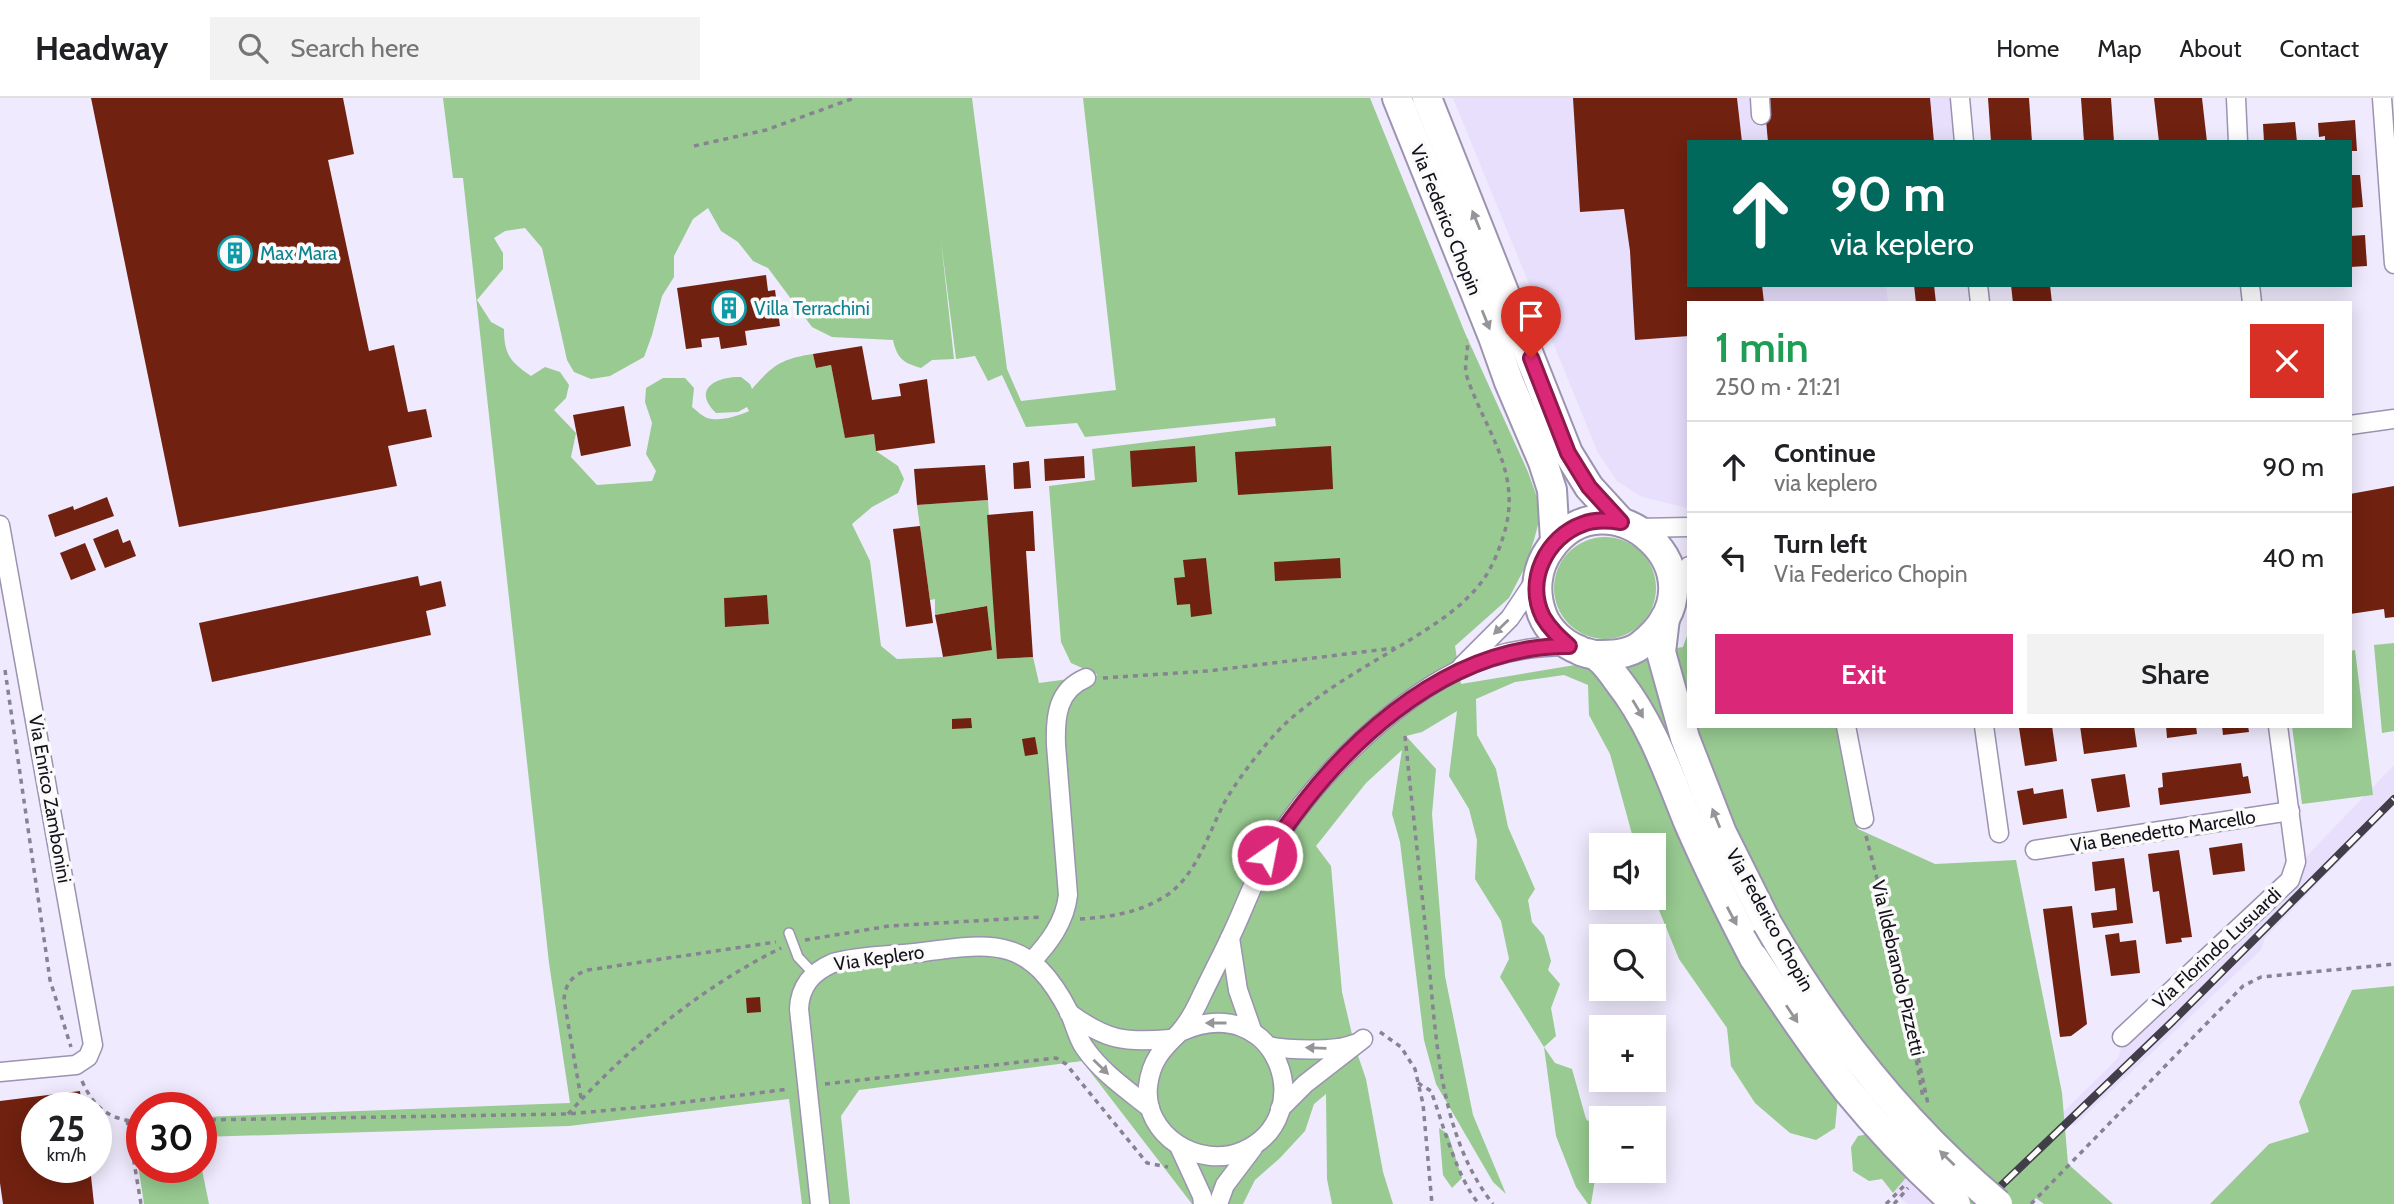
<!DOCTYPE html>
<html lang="en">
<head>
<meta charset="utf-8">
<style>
  :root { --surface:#fff; --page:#f2f2f2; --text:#202124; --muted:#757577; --line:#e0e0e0; --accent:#db2777 }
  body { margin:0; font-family:Cabin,sans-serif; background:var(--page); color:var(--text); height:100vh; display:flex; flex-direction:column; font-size:26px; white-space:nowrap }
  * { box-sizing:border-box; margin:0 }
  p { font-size:23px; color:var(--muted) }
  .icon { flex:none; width:38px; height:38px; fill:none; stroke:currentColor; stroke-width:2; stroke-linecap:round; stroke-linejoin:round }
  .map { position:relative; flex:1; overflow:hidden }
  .details { position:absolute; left:1687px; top:203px; width:665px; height:427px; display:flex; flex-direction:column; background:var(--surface); border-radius:0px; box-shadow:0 4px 18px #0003 }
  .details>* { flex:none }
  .top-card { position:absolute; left:1687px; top:42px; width:665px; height:147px; border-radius:0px; box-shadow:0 4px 18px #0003; background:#00695c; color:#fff; overflow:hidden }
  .fabs { position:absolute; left:1589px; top:735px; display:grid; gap:14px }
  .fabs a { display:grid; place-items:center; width:77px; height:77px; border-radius:0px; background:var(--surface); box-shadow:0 4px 18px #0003; font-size:35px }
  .speed { position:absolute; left:21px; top:994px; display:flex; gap:14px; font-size:35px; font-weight:700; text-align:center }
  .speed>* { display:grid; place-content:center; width:91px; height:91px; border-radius:50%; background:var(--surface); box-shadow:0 4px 18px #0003; line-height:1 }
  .speed small { font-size:18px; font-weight:400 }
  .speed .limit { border:10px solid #d22; background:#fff; color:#111 }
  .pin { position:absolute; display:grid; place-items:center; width:60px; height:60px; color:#fff; margin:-72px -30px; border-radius:50% 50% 50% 0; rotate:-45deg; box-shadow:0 0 7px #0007 }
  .pin .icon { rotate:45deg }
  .me { position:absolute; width:77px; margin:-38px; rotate:33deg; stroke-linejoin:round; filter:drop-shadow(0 0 5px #0008) }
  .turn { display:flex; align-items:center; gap:24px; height:147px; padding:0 28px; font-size:32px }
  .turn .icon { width:91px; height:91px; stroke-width:2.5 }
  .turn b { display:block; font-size:49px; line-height:60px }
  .round { display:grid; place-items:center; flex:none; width:74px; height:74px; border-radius:0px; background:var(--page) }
  .head { display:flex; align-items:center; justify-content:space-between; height:119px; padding:0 28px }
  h1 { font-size:42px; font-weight:600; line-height:52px; color:#1e9e55 }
  .primary-button { display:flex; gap:14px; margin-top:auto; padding:14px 28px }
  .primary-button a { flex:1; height:80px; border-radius:0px; background:var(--accent); color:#fff; font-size:28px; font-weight:600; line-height:80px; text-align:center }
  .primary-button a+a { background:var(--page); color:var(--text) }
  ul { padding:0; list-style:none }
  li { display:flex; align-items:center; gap:21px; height:91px; padding:0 28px; border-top:2px solid var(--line) }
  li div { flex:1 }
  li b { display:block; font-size:26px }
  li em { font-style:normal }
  header { display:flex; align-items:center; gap:42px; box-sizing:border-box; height:98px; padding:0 35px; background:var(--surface); border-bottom:2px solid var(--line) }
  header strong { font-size:33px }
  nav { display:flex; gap:38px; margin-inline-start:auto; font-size:24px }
  .search { width:490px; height:63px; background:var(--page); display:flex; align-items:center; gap:18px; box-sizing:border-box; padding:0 24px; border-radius:0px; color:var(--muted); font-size:26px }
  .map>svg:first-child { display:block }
  .built { fill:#e8dffd }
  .green { fill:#98ca91; fill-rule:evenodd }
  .building { fill:#712110 }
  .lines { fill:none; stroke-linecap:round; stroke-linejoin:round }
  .service-casing { stroke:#9c93b0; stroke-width:12 }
  .minor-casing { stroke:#9c93b0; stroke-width:21 }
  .primary-casing { stroke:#9c93b0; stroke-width:32 }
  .path { stroke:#878392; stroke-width:3.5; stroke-dasharray:5 5; stroke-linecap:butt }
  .service { stroke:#fff; stroke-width:9 }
  .minor { stroke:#fff; stroke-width:18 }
  .primary { stroke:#fff; stroke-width:28 }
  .rail-casing { stroke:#413e49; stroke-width:8 }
  .rail { stroke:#fafafa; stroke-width:5; stroke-dasharray:16; stroke-linecap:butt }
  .primary-bridge-casing { stroke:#9c93b0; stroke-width:32; stroke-linecap:butt }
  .primary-bridge { stroke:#fff; stroke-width:28 }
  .oneway { fill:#959498 }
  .route-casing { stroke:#8e194d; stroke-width:18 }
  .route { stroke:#db2777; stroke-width:12 }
  .labels { text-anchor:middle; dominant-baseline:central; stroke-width:7; stroke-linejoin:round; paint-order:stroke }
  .street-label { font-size:19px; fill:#14111b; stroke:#fafafa }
  .culture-label { font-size:19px; fill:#0d838f; stroke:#fafafa; text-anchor:start }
</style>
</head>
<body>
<header>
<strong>Headway</strong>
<div class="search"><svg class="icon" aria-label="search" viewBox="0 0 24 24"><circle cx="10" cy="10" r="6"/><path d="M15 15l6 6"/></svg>Search here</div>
<nav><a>Home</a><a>Map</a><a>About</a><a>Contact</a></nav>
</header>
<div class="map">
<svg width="2394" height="1106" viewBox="0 0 2394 1106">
  <rect width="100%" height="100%" fill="#efeafd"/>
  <g class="built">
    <path d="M1453 0H1960L1964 44H1689V187H1886L1888 205H1689L1688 410 1642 399 1617 383 1598 355Z"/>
    <path d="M2394 667V707L2265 840 2261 852 2075 1027H2070L2058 1038 1997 1080 2118 960 2123 944 2303 769 2304 761Z"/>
    <path d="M1910 1075 1942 1106H1908L1893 1095Z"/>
  </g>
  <g class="green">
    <path d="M443 0H972L1007 271 1021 303 1116 292 1083 0H1370L1465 235 1528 374 1538 402 1539 423 1534 442 1524 471 1509 500 1455 548 1461 586 1683 549 1689 532V628H1837L1858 731 1935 766 2016 762 2062 995 2068 1066 2113 1106H2044L2036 1100 2031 1106H1942L1910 1075 1893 1095 1882 1081 1869 1083 1853 1073 1851 1049 1858 1038 1869 1036 1838 999 1835 1030 1816 1042 1790 1035 1755 1005 1731 968 1727 930 1679 861 1654 800V747H1635L1610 656 1589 617 1588 587 1564 577 1515 584 1476 601 1477 637 1496 671 1508 729 1535 791 1528 802 1532 824 1544 838 1551 863 1548 872 1560 886 1551 910 1556 938 1544 949 1555 965 1572 971 1586 1021 1601 1033V1045L1591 1106H1588L1576 1089 1556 1038 1544 949 1500 879 1509 861 1501 823 1475 781 1477 742 1469 711 1449 678 1457 613 1422 634 1406 638 1436 671 1432 716 1445 878 1473 1017 1506 1096 1493 1084 1436 986 1424 942 1400 744 1392 716 1402 652 1366 685 1316 748 1331 768 1342 894 1355 949 1366 981 1383 1074 1393 1106H1332L1327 1081 1326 996 1314 1006 1305 1033 1280 1060 1255 1082 1243 1106H1192L1082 963 859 992 841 1018 850 1106H802L789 1001 569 1028 201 1039V1019L570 1005 549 865 463 80H453ZM708 110 721 133 738 144 753 163 768 170 812 229 832 239 893 242C897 260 903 265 921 270L932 262 954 261 941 143 956 261 975 258 988 283 1002 277 1026 329 1077 325 1085 339 1275 320 1276 328 1092 351 1095 382 1049 388 1061 544 1071 565 1098 577 1039 585 1033 559 997 561 988 402 917 407 930 502 935 501V517L986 508 992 551 943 559 897 561 881 548 870 463 852 426 872 409 898 395 904 381 898 368 876 353 874 336 845 339 831 267 816 270 813 256C781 261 773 267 752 291L750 286 741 279C717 278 691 291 716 315L738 314 747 309 749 313C738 318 720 324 707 320 702 318 696 312 692 309L694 290 685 280H663L646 290 645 304 652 325 646 356 656 373 652 383 597 387 571 359 576 335 554 312 566 300 569 287 560 274 545 269 531 278C510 264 504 256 504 231L491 224 477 202 503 171V155L494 140 505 133 525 130 542 150 567 262 574 274 591 281 610 278 644 259 652 237 662 198 674 179V158L693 121ZM767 498 769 526 726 529 724 500Z"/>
    <circle cx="1605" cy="490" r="51"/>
    <path d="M2394 545V633L2382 635 2374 547Z"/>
    <path d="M2355 552 2373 697 2302 706 2292 628H2350V553Z"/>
    <path d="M2394 888V1106H2210L2269 1046 2309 1034 2299 1004 2352 892Z"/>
    <path d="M131 1021H142V1069H201V1067L209 1106H144Z"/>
    <path d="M1439 1030 1448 1036 1462 1080 1452 1090 1443 1077Z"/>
  </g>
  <g class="building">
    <path d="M91 0H343L354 56 328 62 369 253 394 247 408 314 426 311 432 339 388 348 397 388 179 429Z"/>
    <path d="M1573 0H1737L1742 44H1689V187H1762L1764 205H1689V238L1635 242 1630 153 1624 111 1580 114Z"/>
    <path d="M1764 0H1930L1934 44H1768Z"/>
    <path d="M1988 0H2029L2032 44H1991Z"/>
    <path d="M2081 0H2111L2114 44H2084Z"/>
    <path d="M2154 0H2202L2207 44H2159Z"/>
    <path d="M2355 22 2357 53H2350V44H2325V38L2319 39 2318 25Z"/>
    <path d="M2295 24 2297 44H2264L2263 26Z"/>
    <path d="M2350 77H2360L2363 109 2350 110Z"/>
    <path d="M2365 137 2367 168 2350 169V138Z"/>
    <path d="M766 177 768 193 775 192 780 228 745 233 747 247 721 251 719 239 701 241 702 249 686 251 677 190Z"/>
    <path d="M1914 187H1934L1936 205H1916Z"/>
    <path d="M2011 187H2050L2052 205H2013Z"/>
    <path d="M862 248 872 302 901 298 899 286 927 281 935 345 876 353 874 336 845 340 831 267 816 270 813 256Z"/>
    <path d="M624 308 631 348 581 358 573 317Z"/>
    <path d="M1195 348 1197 384 1132 389 1130 353Z"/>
    <path d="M1331 348 1333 391 1238 397 1235 354Z"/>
    <path d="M1084 358 1085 380 1045 383 1044 361Z"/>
    <path d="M1029 363 1031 390 1014 391 1013 365Z"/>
    <path d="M985 367 988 402 917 407 914 371Z"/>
    <path d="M2394 388V519L2385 520 2384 511 2350 516V396Z"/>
    <path d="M107 399 114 418 55 439 48 417 73 408 74 412Z"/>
    <path d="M1033 413 1035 453H1026L1033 559 997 561 987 417Z"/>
    <path d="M920 428 933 525 906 529 893 431Z"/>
    <path d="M118 431 123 445 130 442 136 458 105 470 93 441Z"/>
    <path d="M85 445 96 472 71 482 60 455Z"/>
    <path d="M1206 460 1212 516 1191 519 1190 506 1177 507 1174 480 1185 479 1183 462Z"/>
    <path d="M1340 460 1341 480 1275 483 1274 464Z"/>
    <path d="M418 478 420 488 441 483 446 508 426 513 431 537 212 584 199 525Z"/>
    <path d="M767 497 769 526 725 529 724 500Z"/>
    <path d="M987 508 992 552 943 559 935 517Z"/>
    <path d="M971 620 972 630 952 631V621Z"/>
    <path d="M2033 628H2052L2057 663 2025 668 2019 630Z"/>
    <path d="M2080 628H2134L2137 649 2084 656Z"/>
    <path d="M2166 628H2196L2197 636 2167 640Z"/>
    <path d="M2222 628H2248L2249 634 2223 637Z"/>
    <path d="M1035 639 1038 656 1025 658 1022 641Z"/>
    <path d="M2241 665 2243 679 2248 678 2251 695 2160 707 2158 690 2163 689 2162 675Z"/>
    <path d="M2125 676 2130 709 2097 714 2091 681Z"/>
    <path d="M2033 690 2034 696 2063 691 2067 720 2023 727 2017 693Z"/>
    <path d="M2242 745 2245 773 2213 777 2209 750Z"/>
    <path d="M2179 752 2192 839 2181 840 2182 844 2166 846 2159 793 2153 794 2148 756Z"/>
    <path d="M2124 760 2133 825 2093 830 2091 815 2117 812 2115 790 2095 793 2092 764Z"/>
    <path d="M2072 808 2087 926 2071 938 2060 939 2043 811Z"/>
    <path d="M2119 835 2120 844 2136 842 2140 875 2111 878 2105 837Z"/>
    <path d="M760 899 761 914 747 915 746 900Z"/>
    <path d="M80 993 82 1010H37V1069H90L94 1106H3L0 1085V1003Z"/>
  </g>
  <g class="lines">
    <g class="service-casing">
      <path id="service" d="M789 835 798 859 814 876"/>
    </g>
    <g class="minor-casing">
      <g id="minor">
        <path d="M1760 0 1761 17"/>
        <path d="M1960 0 1964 44"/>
        <path d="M2236 0 2238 44"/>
        <path d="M2382 0 2394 166"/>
        <path d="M1978 187 1980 205"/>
        <path d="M2250 187 2252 205"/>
        <path d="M2350 327 2394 321"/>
        <path d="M0 427 93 947 88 959 76 967 0 974"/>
        <path d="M1637 430 1689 429"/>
        <path d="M1673 492 1689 468"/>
        <path d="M1462 568 1510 520 1536 481"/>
        <path d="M1846 628 1864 721"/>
        <path d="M1984 628 1999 735"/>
        <path d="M2035 752 2290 713"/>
        <path d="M1230 840 1238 892 1253 935"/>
        <path d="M1031 864C1049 845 1065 824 1068 797L1056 647C1055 619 1057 592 1086 580"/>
        <path d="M1069 915C1106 942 1124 945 1170 941"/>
        <path d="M1180 934C1278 890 1321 1019 1243 1053 1199 1072 1143 1037 1148 988 1151 963 1162 951 1179 935 1187 926 1196 910 1201 899 1210 880 1220 861 1229 842 1243 814 1253 783 1269 755 1308 687 1386 609 1457 573 1492 555 1530 548 1569 548"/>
        <path d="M2122 939 2290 782 2296 764 2278 628"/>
        <path d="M1268 948C1287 952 1336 954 1354 946"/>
        <path d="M1280 1011 1305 986 1363 941"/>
        <path d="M1179 1048 1202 1098 1203 1106"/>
        <path d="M820 1106 799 911C800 888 812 874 833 865 861 857 893 858 923 854 996 844 1031 840 1069 914 1075 926 1077 939 1084 949 1101 974 1126 991 1150 1010"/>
        <path d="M1218 1106 1225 1087 1253 1050"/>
      </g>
    </g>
    <g class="primary-casing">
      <g id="primary">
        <path d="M1397 0 1493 239 1509 284 1543 364 1552 392 1555 443"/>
        <path d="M1427 0 1568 355 1589 389 1621 424"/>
        <path d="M1665 520 1661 554 1685 640 1722 735 1767 825"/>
        <path d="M1595 557C1611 557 1628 557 1641 547 1732 477 1607 369 1550 451 1536 470 1534 494 1542 516 1548 532 1563 546 1579 552 1583 555 1589 555 1594 557 1603 561 1613 576 1619 584 1652 626 1669 677 1689 726 1709 772 1731 816 1754 860"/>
      </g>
    </g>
    <g class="path">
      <path d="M694 48 766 32 854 0"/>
      <path d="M5 572 50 882 71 949"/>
      <path d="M1103 580 1208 573 1395 550"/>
      <path d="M1405 638C1412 707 1420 776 1427 845 1436 932 1437 1035 1493 1106"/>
      <path d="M1866 738 1900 870 1923 1000"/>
      <path d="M1080 821C1112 819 1143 814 1170 795 1196 775 1208 738 1222 709 1235 684 1265 645 1286 625 1319 595 1361 571 1400 548 1429 530 1462 511 1483 482 1491 471 1499 453 1503 439 1524 376 1486 335 1467 279 1463 267 1469 254 1467 242"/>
      <path d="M805 842 889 828 1041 819"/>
      <path d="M1912 931 1928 1006"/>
      <path d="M1380 934 1401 949 1415 971 1423 1006 1432 1106"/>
      <path d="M82 983C95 1012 110 1022 142 1024"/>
      <path d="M1418 985 1431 993C1443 1026 1457 1080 1479 1106"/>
      <path d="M825 986 1056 960 1066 966 1147 1065 1168 1069"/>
      <path d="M581 1000 564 902C565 885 573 877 588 872L776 844"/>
      <path d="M568 1016C629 949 700 890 781 850"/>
      <path d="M127 1022 141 1106"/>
      <path d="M201 1022 568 1016 654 1008 789 991"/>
      <path d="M1886 1106 1904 1088"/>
      <path d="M1894 1106 1908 1090"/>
      <path d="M2031 1106 2243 888 2261 879 2394 866"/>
    </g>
    <use href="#service" class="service"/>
    <use href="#minor" class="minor"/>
    <use href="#primary" class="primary"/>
    <g class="rail-casing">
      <path id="rail" d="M1982 1106 2173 923 2394 701"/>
    </g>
    <use href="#rail" class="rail"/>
    <g class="primary-bridge-casing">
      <g id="primary-bridge">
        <path d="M1767 825C1827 930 1905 1028 1998 1106"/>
        <path d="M1754 860C1784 905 1814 950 1848 993 1881 1033 1917 1071 1956 1106"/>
      </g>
    </g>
    <use href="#primary-bridge" class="primary-bridge"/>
  </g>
  <defs><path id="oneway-solid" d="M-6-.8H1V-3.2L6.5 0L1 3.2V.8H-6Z" transform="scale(1.75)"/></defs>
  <g class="oneway">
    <use href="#oneway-solid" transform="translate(1476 122) rotate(-112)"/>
    <use href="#oneway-solid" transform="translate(1486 222) rotate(68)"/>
    <use href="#oneway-solid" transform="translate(1501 529) rotate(136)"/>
    <use href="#oneway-solid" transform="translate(1638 611) rotate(59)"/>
    <use href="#oneway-solid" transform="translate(1716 720) rotate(-112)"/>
    <use href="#oneway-solid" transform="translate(1732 818) rotate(62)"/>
    <use href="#oneway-solid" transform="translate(1792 916) rotate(56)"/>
    <use href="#oneway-solid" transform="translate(1216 925) rotate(-180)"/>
    <use href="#oneway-solid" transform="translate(1316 950) rotate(-178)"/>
    <use href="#oneway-solid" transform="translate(1101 969) rotate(44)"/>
    <use href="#oneway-solid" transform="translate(1947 1060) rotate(-136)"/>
  </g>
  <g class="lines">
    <g class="route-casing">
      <path id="route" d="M1267 757C1332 655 1440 547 1569 548 1559 539 1550 531 1543 519 1525 483 1546 439 1583 426 1595 421 1608 422 1621 424L1589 389 1568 355 1531 260"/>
    </g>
    <use href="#route" class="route"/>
  </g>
  <defs>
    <g id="building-ring" transform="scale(1.75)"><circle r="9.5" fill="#fafafa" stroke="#0f9aa8" stroke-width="1.5"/><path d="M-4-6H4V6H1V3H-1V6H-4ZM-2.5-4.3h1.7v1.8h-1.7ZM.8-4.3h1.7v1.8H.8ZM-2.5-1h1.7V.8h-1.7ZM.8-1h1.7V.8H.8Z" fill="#0f9aa8"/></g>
  </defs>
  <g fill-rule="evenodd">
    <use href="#building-ring" x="235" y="155"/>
    <use href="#building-ring" x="729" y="210"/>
  </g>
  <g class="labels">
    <g class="street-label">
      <text transform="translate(1446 122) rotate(68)">Via Federico Chopin</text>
      <text transform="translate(50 701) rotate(80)">Via Enrico Zambonini</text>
      <text transform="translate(2163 733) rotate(-9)">Via Benedetto Marcello</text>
      <text transform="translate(1770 822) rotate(61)">Via Federico Chopin</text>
      <text transform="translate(2217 850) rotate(-43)">Via Florindo Lusuardi</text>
      <text transform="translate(879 860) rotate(-8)">Via Keplero</text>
      <text transform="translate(1898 870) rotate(77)">Via Ildebrando Pizzetti</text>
    </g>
    <g class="culture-label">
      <text x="260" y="155">Max Mara</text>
      <text x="754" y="210">Villa Terrachini</text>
    </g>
  </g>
</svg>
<div class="fabs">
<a><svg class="icon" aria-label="sound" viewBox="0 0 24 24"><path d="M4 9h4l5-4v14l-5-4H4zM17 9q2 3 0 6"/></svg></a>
<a><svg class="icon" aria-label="search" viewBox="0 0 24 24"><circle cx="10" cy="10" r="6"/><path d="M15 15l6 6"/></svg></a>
<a>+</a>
<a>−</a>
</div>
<div class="speed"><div>25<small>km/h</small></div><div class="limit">30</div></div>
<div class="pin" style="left:1531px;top:260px;background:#d93025"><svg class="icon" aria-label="arrive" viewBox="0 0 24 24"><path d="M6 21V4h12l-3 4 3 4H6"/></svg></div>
<svg class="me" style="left:1267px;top:757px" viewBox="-20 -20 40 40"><circle r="17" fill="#db2777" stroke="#fff" stroke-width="3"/><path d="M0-11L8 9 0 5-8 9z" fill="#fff"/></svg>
<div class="top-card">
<div class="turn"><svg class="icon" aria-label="ahead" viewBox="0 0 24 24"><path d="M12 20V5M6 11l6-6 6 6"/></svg><div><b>90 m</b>via keplero</div></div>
</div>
<section class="details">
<div class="head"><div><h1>1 min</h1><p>250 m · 21:21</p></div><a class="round" style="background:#d93025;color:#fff"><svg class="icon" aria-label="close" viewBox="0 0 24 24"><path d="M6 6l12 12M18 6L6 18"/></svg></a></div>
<ul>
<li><svg class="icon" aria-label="ahead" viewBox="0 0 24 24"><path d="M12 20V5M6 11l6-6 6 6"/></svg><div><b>Continue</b><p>via keplero</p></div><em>90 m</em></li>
<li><svg class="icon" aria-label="left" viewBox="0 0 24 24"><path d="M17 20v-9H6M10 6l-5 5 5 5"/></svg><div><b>Turn left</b><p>Via Federico Chopin</p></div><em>40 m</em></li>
</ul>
<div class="primary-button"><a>Exit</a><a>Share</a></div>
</section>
</div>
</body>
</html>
